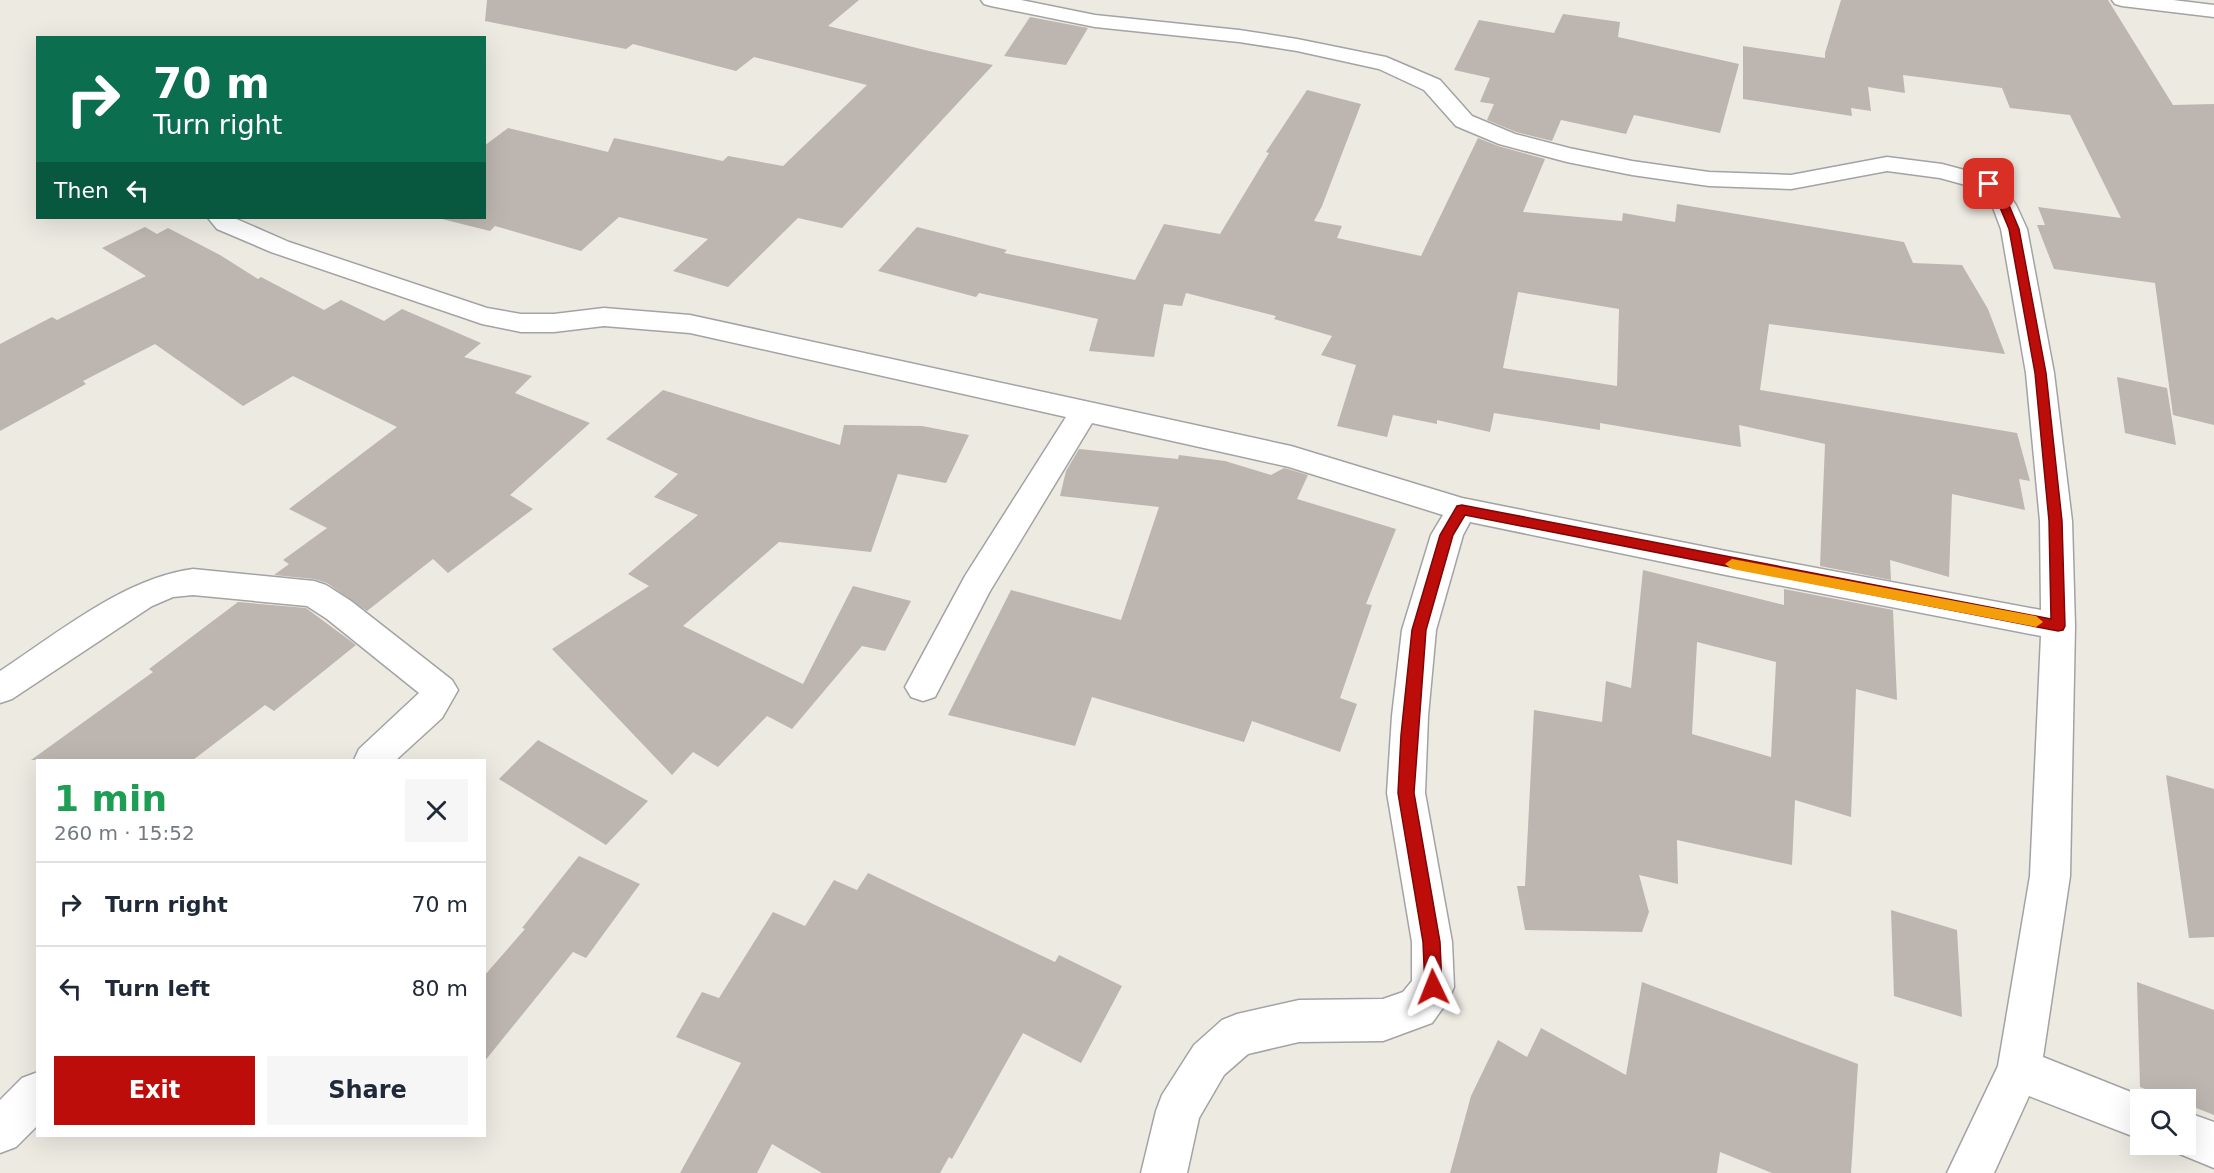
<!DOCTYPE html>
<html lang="en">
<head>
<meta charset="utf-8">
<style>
  :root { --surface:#fff; --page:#f6f6f7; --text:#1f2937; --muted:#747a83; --line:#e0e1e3; --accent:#bd0d0b }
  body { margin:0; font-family:"DejaVu Sans",sans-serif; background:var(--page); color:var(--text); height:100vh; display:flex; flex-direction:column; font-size:22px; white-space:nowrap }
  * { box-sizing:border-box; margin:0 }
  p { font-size:20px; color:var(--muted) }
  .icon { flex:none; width:33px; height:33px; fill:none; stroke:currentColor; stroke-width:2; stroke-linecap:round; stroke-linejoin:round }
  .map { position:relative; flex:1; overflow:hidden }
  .panel { position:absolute; left:36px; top:759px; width:450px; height:378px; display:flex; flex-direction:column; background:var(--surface); border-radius:0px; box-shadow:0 6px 24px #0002 }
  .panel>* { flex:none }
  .guide { position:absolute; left:36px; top:36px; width:450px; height:183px; border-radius:0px; box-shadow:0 6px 24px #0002; background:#0b6e4f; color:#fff; overflow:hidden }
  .buttons { position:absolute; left:2130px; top:1089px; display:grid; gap:12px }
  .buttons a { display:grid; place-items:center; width:66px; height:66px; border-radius:0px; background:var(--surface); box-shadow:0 6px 24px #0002; font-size:30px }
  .pin { position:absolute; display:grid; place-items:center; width:51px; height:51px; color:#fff; margin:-26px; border-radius:12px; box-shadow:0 3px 9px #0006 }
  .me { position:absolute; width:66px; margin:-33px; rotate:358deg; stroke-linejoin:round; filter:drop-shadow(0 0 4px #0008) }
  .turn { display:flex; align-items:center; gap:21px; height:126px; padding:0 18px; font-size:27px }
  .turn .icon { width:78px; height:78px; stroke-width:2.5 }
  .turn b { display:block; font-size:42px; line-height:51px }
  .then { display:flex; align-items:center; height:57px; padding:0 18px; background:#0003; gap:12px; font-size:22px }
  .round { display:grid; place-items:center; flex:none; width:63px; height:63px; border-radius:0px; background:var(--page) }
  .overview { display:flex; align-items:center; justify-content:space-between; height:102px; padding:0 18px }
  h1 { font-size:36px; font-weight:600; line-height:45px; color:#1e9e55 }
  .action { display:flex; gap:12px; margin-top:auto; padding:12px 18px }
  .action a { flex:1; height:69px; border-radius:0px; background:var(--accent); color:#fff; font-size:24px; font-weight:600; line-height:69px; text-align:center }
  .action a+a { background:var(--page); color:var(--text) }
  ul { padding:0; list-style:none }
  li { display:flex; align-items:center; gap:18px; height:84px; padding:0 18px; border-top:2px solid var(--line) }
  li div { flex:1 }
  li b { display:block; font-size:22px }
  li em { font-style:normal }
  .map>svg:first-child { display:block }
  .building { fill:#bdb5af; fill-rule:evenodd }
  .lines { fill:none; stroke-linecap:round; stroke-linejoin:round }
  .street-casing { stroke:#a3a3a3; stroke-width:3 }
  .street { fill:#fff; fill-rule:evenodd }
  .route { fill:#bd0d0b; stroke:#7b0807; stroke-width:1.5 }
  .slow { fill:#f59e0b }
</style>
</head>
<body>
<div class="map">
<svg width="2214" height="1173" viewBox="0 0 2214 1173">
  <rect width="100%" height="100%" fill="#edeae2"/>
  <g class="building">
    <path d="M487 0H859L828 26 929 51 993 65 842 228 798 218 728 287 673 271 708 239 619 217 581 251 495 226 490 231 442 219 484 218V146L508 128 608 152 614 138 723 161 728 156 783 166 867 85 754 57 736 71 633 44 626 49 485 21Z"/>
    <path d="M1841 0H2108L2173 105 2214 104V425L2173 415 2155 283 2054 269 2037 225H2045L2038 207 2121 218 2070 115 2010 108 2002 88 1903 75 1905 93 1868 87 1871 111 1851 108 1852 116 1743 99V46L1825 58V53Z"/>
    <path d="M1563 14 1620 22 1618 37 1739 64 1720 133 1634 115 1626 134 1561 120 1552 141 1516 132 1487 120 1494 104 1480 102 1490 78 1454 70 1479 20 1554 33Z"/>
    <path d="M1030 17 1088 28 1066 65 1004 56Z"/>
    <path d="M1307 90 1361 104 1322 206 1314 221 1342 226 1337 238 1421 256 1478 138 1498 146 1545 159 1523 212 1622 221 1623 213 1675 222 1677 204 1904 242 1913 263 1962 265 1988 309 2005 354 1769 324 1760 390 2017 433 2030 481 2019 479 2025 510 1952 494 1949 577 1890 560 1891 580 1820 566 1825 444 1739 425 1741 447 1600 423V430L1494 413 1490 432 1437 420V424L1393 415 1387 437 1337 426 1356 365 1321 355 1332 336 1274 319 1276 316 1186 293 1182 306 1164 304 1154 357 1089 351 1098 319 979 293 976 297 878 271 917 227 1007 250 1004 253 1135 280 1164 224 1220 234 1269 153 1266 152ZM1518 292 1619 309 1617 386 1503 368Z"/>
    <path d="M145 227 157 234 168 228 220 255 258 279 261 277 324 310 341 300 384 321 402 309 481 343 464 357 532 376 515 393 590 423 510 495 533 509 448 573 433 559 367 611 327 583 314 579 274 575 289 564 283 560 327 528 289 509 397 427 293 376 243 406 155 344 83 381 86 384 0 431V344L52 317 57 320 146 276 102 248Z"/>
    <path d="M2117 377 2167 388 2176 445 2125 433Z"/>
    <path d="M663 390 840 445 844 425 922 426 969 435 946 483 898 474 871 552 779 542 683 626 803 684 853 586 911 601 885 651 862 646 792 729 767 716 718 767 693 752 672 775 552 649 649 586 628 574 698 515 654 497 678 474 606 439Z"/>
    <path d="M1079 449 1178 459 1179 455 1225 461 1271 475 1284 468 1288 469 1308 475 1297 499 1396 529 1366 604 1372 605 1340 698 1357 704 1340 752 1252 721 1244 742 1092 697 1075 746 948 715 1011 590 1121 620 1159 507 1060 496 1066 471Z"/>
    <path d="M1643 570 1784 605V589L1893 610 1897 700 1856 689 1851 817 1795 800 1792 865 1677 840 1678 884 1639 875 1649 912 1642 932 1525 930 1517 886H1525L1534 710 1602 722 1606 681 1631 688ZM1697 642 1776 662 1771 757 1692 734Z"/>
    <path d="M238 602 306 608 356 645 274 711 265 705 193 760H31L153 672 149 669Z"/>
    <path d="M538 740 648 801 606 845 499 779Z"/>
    <path d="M2166 775 2214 789V937L2189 938Z"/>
    <path d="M579 856 640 884 586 958 573 952 484 1062V976L525 929 522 928Z"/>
    <path d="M868 873 1055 962 1059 955 1122 986 1081 1063 1023 1033 952 1159 949 1157 940 1173H822L772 1144 757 1173H680L741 1063 676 1037 702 992 719 998 773 912 805 926 834 880 857 890Z"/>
    <path d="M1891 910 1957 930 1962 1017 1894 996Z"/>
    <path d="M1642 982 1858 1064 1851 1173H1772L1720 1152 1717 1173H1450L1471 1096 1498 1040 1527 1057 1541 1028 1626 1075Z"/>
    <path d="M2137 982 2214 1010V1115L2186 1104V1100H2173L2140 1087Z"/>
  </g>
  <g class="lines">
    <g class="street-casing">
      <g id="street">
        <path d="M981 0H1021L1095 15 1239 30 1297 39 1386 57 1440 80 1472 116 1515 134 1569 148 1632 161 1709 172 1791 175 1887 157 1942 164 1998 179 2016 205 2027 229 2054 373 2072 521 2075 626 2070 876 2043 1057 2151 1100H2140V1139L2029 1096 1994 1173H1947L1998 1066 2030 876 2041 636 1726 575 1470 522 1463 535 1436 630 1428 716 1425 793 1452 942 1454 987 1448 1001 1432 1023 1383 1041 1299 1042 1248 1054 1224 1075 1199 1118 1187 1173H1141L1156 1111 1162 1095 1194 1045 1222 1020 1237 1014 1299 1000 1383 999 1403 992 1412 981V942L1387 793 1392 716 1402 630 1431 535 1443 515 1289 467 1092 423 990 591 935 697 923 701 911 697 905 687 965 576 1066 417 690 333 604 326 554 332H521L482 324 271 252 217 229 208 218H234L289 242 487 308 521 314H554L604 308 690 315 1291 446 1462 498 1726 551 2041 610 2040 521 2026 373 2001 229 1992 205 1980 189 1940 178 1887 171 1791 189 1709 186 1632 175 1567 162 1499 144 1456 126 1424 90 1379 69 1297 51 1239 42 1095 27 991 6 984 4Z"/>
        <path d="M2112 0H2173L2214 5V17L2122 6 2115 4Z"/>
        <path d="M193 569 314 581 326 585 351 601 452 680 458 690 442 718 396 760H354L359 749 419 693 327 619 307 606 193 595 173 597 152 606 12 699 0 703V671C58 633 124 578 193 569Z"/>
        <path d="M38 1072V1125L16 1147 0 1153V1100L22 1078Z"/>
        <path d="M2186 1112 2214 1122V1168L2170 1150 2168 1144H2186Z"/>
      </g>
    </g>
    <use href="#street" class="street"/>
  </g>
  <path class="route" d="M1985 182H1993L2009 205 2019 229 2046 373 2062 521 2065 626 2063 630 2058 631 1465 515 1453 535 1426 630 1414 793 1440 942 1442 987 1439 993 1433 995 1427 993 1425 987 1423 942 1398 793 1401 735 1412 630 1440 535 1457 506 1462 505 2051 619 2049 521 2035 373 2009 229 1999 205 1984 184Z"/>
  <path class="slow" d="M1732 559 2036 616 2043 622 2036 627 1732 569 1725 564Z"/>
</svg>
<div class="buttons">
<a><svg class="icon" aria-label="search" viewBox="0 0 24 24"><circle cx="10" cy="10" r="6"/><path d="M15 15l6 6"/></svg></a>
</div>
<div class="pin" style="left:1989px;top:184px;background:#d93025"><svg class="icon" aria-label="arrive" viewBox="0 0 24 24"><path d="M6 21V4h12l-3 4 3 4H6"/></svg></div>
<svg class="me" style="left:1433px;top:987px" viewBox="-20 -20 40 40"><path d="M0-17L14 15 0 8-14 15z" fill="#bd0d0b" stroke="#fff" stroke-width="4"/></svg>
<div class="guide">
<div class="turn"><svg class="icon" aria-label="right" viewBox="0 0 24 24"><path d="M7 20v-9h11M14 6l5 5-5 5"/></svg><div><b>70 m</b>Turn right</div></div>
<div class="then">Then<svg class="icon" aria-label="left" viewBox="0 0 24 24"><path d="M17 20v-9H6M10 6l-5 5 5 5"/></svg></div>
</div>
<section class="panel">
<div class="overview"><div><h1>1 min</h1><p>260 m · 15:52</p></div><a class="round"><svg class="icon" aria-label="close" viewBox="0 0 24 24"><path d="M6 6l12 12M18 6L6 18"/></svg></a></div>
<ul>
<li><svg class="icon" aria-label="right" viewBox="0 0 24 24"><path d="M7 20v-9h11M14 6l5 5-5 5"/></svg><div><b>Turn right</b></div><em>70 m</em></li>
<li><svg class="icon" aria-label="left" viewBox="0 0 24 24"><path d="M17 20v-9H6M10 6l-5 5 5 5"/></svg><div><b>Turn left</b></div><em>80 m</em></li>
</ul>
<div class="action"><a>Exit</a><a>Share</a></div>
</section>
</div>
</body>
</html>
